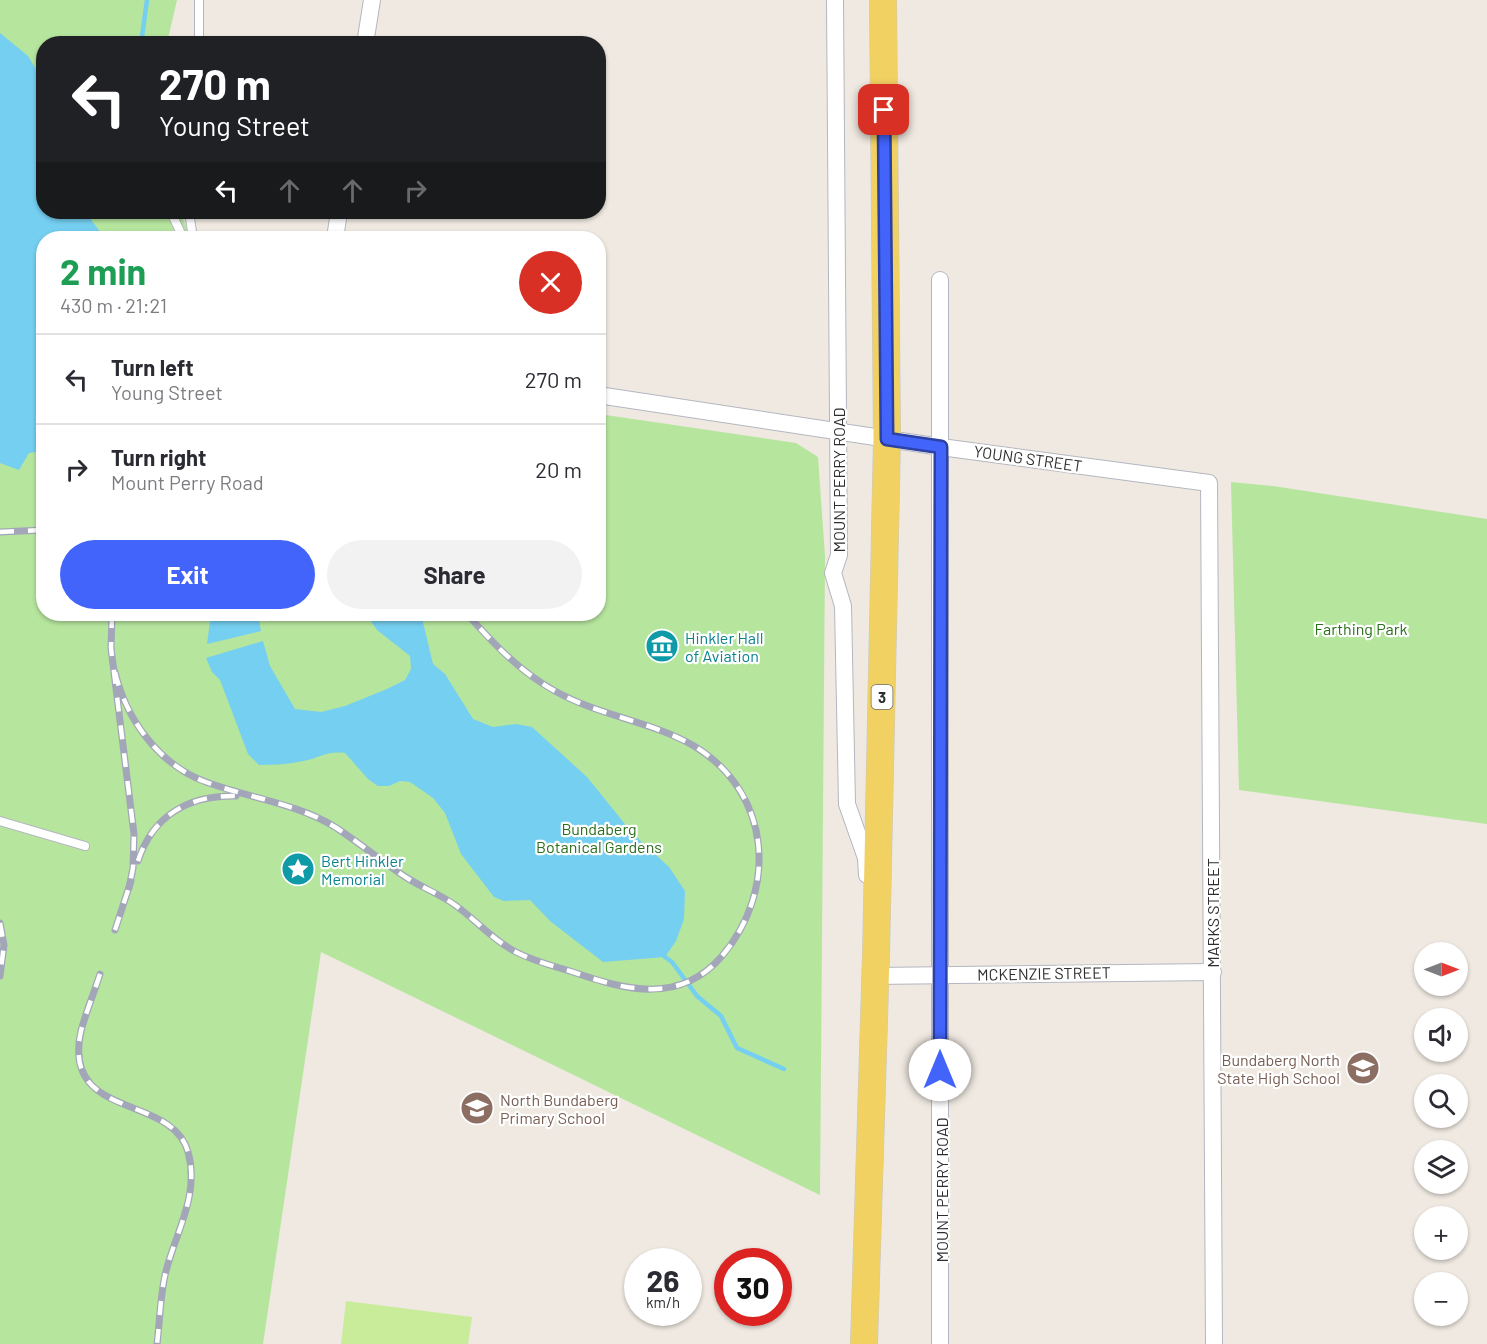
<!DOCTYPE html>
<html lang="en">
<head>
<meta charset="utf-8">
<style>
  :root { --surface:#fff; --page:#f2f2f3; --text:#2b2b33; --muted:#7c7c81; --line:#e1e1e2; --accent:#4264fb }
  body { margin:0; font-family:Barlow,sans-serif; background:var(--page); color:var(--text); height:100vh; display:flex; flex-direction:column; font-size:22px; white-space:nowrap }
  * { box-sizing:border-box; margin:0 }
  p { font-size:20px; color:var(--muted) }
  .icon { flex:none; width:33px; height:33px; fill:none; stroke:currentColor; stroke-width:2; stroke-linecap:round; stroke-linejoin:round }
  .map { position:relative; flex:1; overflow:hidden }
  .panel { position:absolute; left:36px; top:231px; width:570px; height:390px; display:flex; flex-direction:column; background:var(--surface); border-radius:24px; box-shadow:0 2px 4px #0004 }
  .panel>* { flex:none }
  .hud { position:absolute; left:36px; top:36px; width:570px; height:183px; border-radius:24px; box-shadow:0 2px 4px #0004; background:#202124; color:#fff; overflow:hidden }
  .needle { width:39px; rotate:90deg }
  .controls { position:absolute; left:1414px; top:942px; display:grid; gap:12px }
  .controls a { display:grid; place-items:center; width:54px; height:54px; border-radius:50%; background:var(--surface); box-shadow:0 2px 4px #0004; font-size:30px }
  .speed { position:absolute; left:624px; top:1248px; display:flex; gap:12px; font-size:30px; font-weight:700; text-align:center }
  .speed>* { display:grid; place-content:center; width:78px; height:78px; border-radius:50%; background:var(--surface); box-shadow:0 2px 4px #0004; line-height:1 }
  .speed small { font-size:15px; font-weight:400 }
  .speed .limit { border:9px solid #d22; background:#fff; color:#111 }
  .pin { position:absolute; display:grid; place-items:center; width:51px; height:51px; color:#fff; margin:-26px; border-radius:12px; box-shadow:0 3px 9px #0006 }
  .me { position:absolute; width:66px; margin:-33px; rotate:0deg; stroke-linejoin:round; filter:drop-shadow(0 0 4px #0008) }
  .turn { display:flex; align-items:center; gap:21px; height:126px; padding:0 24px; font-size:27px }
  .turn .icon { width:78px; height:78px; stroke-width:2.5 }
  .turn b { display:block; font-size:42px; line-height:51px }
  .lanes { display:flex; align-items:center; height:57px; padding:0 24px; background:#0003; justify-content:center; gap:30px; direction:ltr }
  .lanes .off { opacity:.35 }
  .round { display:grid; place-items:center; flex:none; width:63px; height:63px; border-radius:32px; background:var(--page) }
  .head { display:flex; align-items:center; justify-content:space-between; height:102px; padding:0 24px }
  h1 { font-size:36px; font-weight:700; line-height:45px; color:#1e9e55 }
  .button { display:flex; gap:12px; margin-top:auto; padding:12px 24px }
  .button a { flex:1; height:69px; border-radius:36px; background:var(--accent); color:#fff; font-size:24px; font-weight:700; line-height:69px; text-align:center }
  .button a+a { background:var(--page); color:var(--text) }
  ul { padding:0; list-style:none }
  li { display:flex; align-items:center; gap:18px; height:90px; padding:0 24px; border-top:2px solid var(--line) }
  li div { flex:1 }
  li b { display:block; font-size:22px }
  li em { font-style:normal }
  .map>svg:first-child { display:block }
  .green { fill:#b6e59e }
  .pitch { fill:#c9ec9a }
  .water { fill:#75cff0 }
  .lines { fill:none; stroke-linecap:round; stroke-linejoin:round }
  .stream { stroke:#75cff0; stroke-width:4.5 }
  .service-casing { stroke:#b4b7c1; stroke-width:10 }
  .minor-casing { stroke:#b4b7c1; stroke-width:18 }
  .primary-casing { stroke:#c9c9c9; stroke-width:28 }
  .service { stroke:#fff; stroke-width:8 }
  .minor { stroke:#fff; stroke-width:16 }
  .primary { stroke:#f2d163; stroke-width:27 }
  .rail-casing { stroke:#a3a6b8; stroke-width:7 }
  .rail { stroke:#fff; stroke-width:4.5; stroke-dasharray:14; stroke-linecap:butt }
  .route-casing { stroke:#2b41a3; stroke-width:15 }
  .route { stroke:#4264fb; stroke-width:10 }
  .labels { text-anchor:middle; dominant-baseline:central; stroke-width:4.5; stroke-linejoin:round; paint-order:stroke }
  .shield { fill:#fff; stroke:#6d6d6d; stroke-width:1.5 }
  .shield-label { font-size:15px; font-weight:bold; fill:#2e2e2e }
  .street-label { font-size:16px; fill:#2e2e2e; stroke:#fff }
  .park-label { font-size:16px; fill:#2c6e1b; stroke:#fff }
  .culture-label { font-size:16px; fill:#0d838f; stroke:#fff; text-anchor:start }
  .education-label { font-size:16px; fill:#785e54; stroke:#fff; text-anchor:end }
</style>
</head>
<body>
<div class="map">
<svg width="1487" height="1344" viewBox="0 0 1487 1344">
  <rect width="100%" height="100%" fill="#efe9e1"/>
  <g class="green">
    <path d="M0 0H177L167 43 44 44V212H180L191 238H44V614H598L599 414 796 443 818 457 825 556 820 1195 321 952 263 1344H0Z"/>
    <path d="M1231 482 1273 486 1487 519V824L1239 790Z"/>
  </g>
  <path class="pitch" d="M346 1301 472 1317 468 1344H341Z"/>
  <g class="water">
    <path d="M0 33 28 56 43 81 44 212H85L105 238H44L43 451 29 453 19 470 0 463Z"/>
    <path d="M211 614H258L261 631 207 644Z"/>
    <path d="M366 614H421L433 664 445 674 473 719 493 727 516 724 532 727 587 777 633 834 669 867 685 891 684 919 676 941 665 957 603 962 550 921 530 900 504 901 494 897 461 854 445 813 433 798 410 782 400 781 389 786H378L368 779 345 753C327 751 324 756 308 760 291 764 276 765 259 765L248 754 220 680 212 672 206 658 263 641 270 666 295 709 321 712 345 706 387 689 405 680 411 669 410 656 377 630Z"/>
  </g>
  <g class="lines">
    <g class="stream">
      <path d="M141 44 147 0"/>
      <path d="M665 957 672 962 697 996 721 1016 737 1048 784 1069"/>
    </g>
    <g class="service-casing">
      <g id="service">
        <path d="M199 44V0"/>
        <path d="M171 212 183 238"/>
        <path d="M189 212 193 238"/>
        <path d="M0 821 85 846"/>
      </g>
    </g>
    <g class="minor-casing">
      <g id="minor">
        <path d="M835 0 839 555 833 573 843 606 847 804 866 858 867 875"/>
        <path d="M365 44 372 0"/>
        <path d="M335 238 339 212"/>
        <path d="M940 280V1344"/>
        <path d="M598 395 941 447 1209 483 1214 1344"/>
        <path d="M875 976 1213 972"/>
      </g>
    </g>
    <g class="primary-casing">
      <path id="primary" d="M864 1344 876 955 887 439 883 0"/>
    </g>
    <use href="#service" class="service"/>
    <use href="#minor" class="minor"/>
    <use href="#primary" class="primary"/>
    <g class="rail-casing">
      <g id="rail">
        <path d="M0 532 44 530"/>
        <path d="M112 614 111 648 134 834 133 868 129 888"/>
        <path d="M115 672C126 719 159 765 206 782 249 798 296 803 335 827 358 842 379 859 401 874 418 886 438 893 455 905 476 920 492 939 514 951 533 961 553 966 573 972 625 990 680 1005 722 956 778 890 772 793 694 746 651 721 599 716 555 691 520 672 493 643 467 614"/>
        <path d="M138 861C153 815 189 795 236 796"/>
        <path d="M0 923 4 945 0 976"/>
        <path d="M115 930 131 881"/>
        <path d="M100 974C94 993 86 1012 81 1031 61 1121 172 1093 188 1152 200 1194 176 1232 166 1271 160 1295 160 1320 157 1344"/>
      </g>
    </g>
    <use href="#rail" class="rail"/>
  </g>
  <g class="lines">
    <g class="route-casing">
      <path id="route" d="M884 110 887 439 941 447 940 1070"/>
    </g>
    <use href="#route" class="route"/>
  </g>
  <defs>
    <g id="museum-disc" transform="scale(1.725)"><circle r="9.5" fill="#0f9aa8" stroke="#fff"/><path d="M0-6L6-3V-2H-6V-3ZM-5-1h2V3h-2ZM-1-1h2V3h-2ZM3-1h2V3H3ZM-6 4H6V6H-6Z" fill="#fff"/></g>
    <g id="sight-disc" transform="scale(1.725)"><circle r="9.5" fill="#0f9aa8" stroke="#fff"/><path d="M0-6L1.8-2.2L6-1.7L2.9 1.2L3.7 5.4L0 3.3L-3.7 5.4L-2.9 1.2L-6-1.7L-1.8-2.2Z" fill="#fff"/></g>
    <g id="school-disc" transform="scale(1.725)"><circle r="9.5" fill="#8d6e63" stroke="#fff"/><path d="M0-5L7-2L0 1L-7-2ZM-4 1L0 2.5L4 1V4Q0 6-4 4Z" fill="#fff"/></g>
  </defs>
  <g fill-rule="evenodd">
    <use href="#museum-disc" x="662" y="646"/>
    <use href="#sight-disc" x="298" y="869"/>
    <use href="#school-disc" x="1363" y="1068"/>
    <use href="#school-disc" x="477" y="1108"/>
  </g>
  <g class="labels">
    <rect class="shield" x="871.5" y="685" width="21" height="24" rx="4.5"/>
    <g class="shield-label">
      <text x="882" y="697">3</text>
    </g>
    <g class="street-label">
      <text transform="translate(1028 458) rotate(8)">YOUNG STREET</text>
      <text transform="translate(838 480) rotate(-90)">MOUNT PERRY ROAD</text>
      <text transform="translate(1212 913) rotate(-90)">MARKS STREET</text>
      <text transform="translate(1044 973) rotate(-1)">MCKENZIE STREET</text>
      <text transform="translate(941 1190) rotate(-90)">MOUNT PERRY ROAD</text>
    </g>
    <g class="park-label">
      <text x="1361" y="628">Farthing Park</text>
      <text x="599" y="828">Bundaberg<tspan x="599" dy="18">Botanical Gardens</tspan></text>
    </g>
    <g class="culture-label">
      <text x="685" y="637">Hinkler Hall<tspan x="685" dy="18">of Aviation</tspan></text>
      <text x="321" y="860">Bert Hinkler<tspan x="321" dy="18">Memorial</tspan></text>
    </g>
    <g class="education-label">
      <text x="1340" y="1059">Bundaberg North<tspan x="1340" dy="18">State High School</tspan></text>
      <text x="500" y="1099" text-anchor="start">North Bundaberg<tspan x="500" dy="18">Primary School</tspan></text>
    </g>
  </g>
</svg>
<div class="controls">
<a><svg class="needle" viewBox="-14 -14 28 28"><path d="M0-13l5 13h-10z" fill="#e53935"/><path d="M0 13l5-13h-10z" fill="#7c7c81"/></svg></a>
<a><svg class="icon" aria-label="sound" viewBox="0 0 24 24"><path d="M4 9h4l5-4v14l-5-4H4zM17 9q2 3 0 6"/></svg></a>
<a><svg class="icon" aria-label="search" viewBox="0 0 24 24"><circle cx="10" cy="10" r="6"/><path d="M15 15l6 6"/></svg></a>
<a><svg class="icon" aria-label="layers" viewBox="0 0 24 24"><path d="M12 4l9 5-9 5-9-5zM3 14l9 5 9-5"/></svg></a>
<a>+</a>
<a>−</a>
</div>
<div class="speed"><div>26<small>km/h</small></div><div class="limit">30</div></div>
<div class="pin" style="left:884px;top:110px;background:#d93025"><svg class="icon" aria-label="arrive" viewBox="0 0 24 24"><path d="M6 21V4h12l-3 4 3 4H6"/></svg></div>
<svg class="me" style="left:940px;top:1070px" viewBox="-20 -20 40 40"><circle r="19" fill="#fff"/><path d="M0-13L10 11 0 6-10 11z" fill="#4264fb"/></svg>
<div class="hud">
<div class="turn"><svg class="icon" aria-label="left" viewBox="0 0 24 24"><path d="M17 20v-9H6M10 6l-5 5 5 5"/></svg><div><b>270 m</b>Young Street</div></div>
<div class="lanes"><svg class="icon" aria-label="left" viewBox="0 0 24 24"><path d="M17 20v-9H6M10 6l-5 5 5 5"/></svg><svg class="icon off" aria-label="ahead" viewBox="0 0 24 24"><path d="M12 20V5M6 11l6-6 6 6"/></svg><svg class="icon off" aria-label="ahead" viewBox="0 0 24 24"><path d="M12 20V5M6 11l6-6 6 6"/></svg><svg class="icon off" aria-label="right" viewBox="0 0 24 24"><path d="M7 20v-9h11M14 6l5 5-5 5"/></svg></div>
</div>
<section class="panel">
<div class="head"><div><h1>2 min</h1><p>430 m · 21:21</p></div><a class="round" style="background:#d93025;color:#fff"><svg class="icon" aria-label="close" viewBox="0 0 24 24"><path d="M6 6l12 12M18 6L6 18"/></svg></a></div>
<ul>
<li><svg class="icon" aria-label="left" viewBox="0 0 24 24"><path d="M17 20v-9H6M10 6l-5 5 5 5"/></svg><div><b>Turn left</b><p>Young Street</p></div><em>270 m</em></li>
<li><svg class="icon" aria-label="right" viewBox="0 0 24 24"><path d="M7 20v-9h11M14 6l5 5-5 5"/></svg><div><b>Turn right</b><p>Mount Perry Road</p></div><em>20 m</em></li>
</ul>
<div class="button"><a>Exit</a><a>Share</a></div>
</section>
</div>
</body>
</html>
